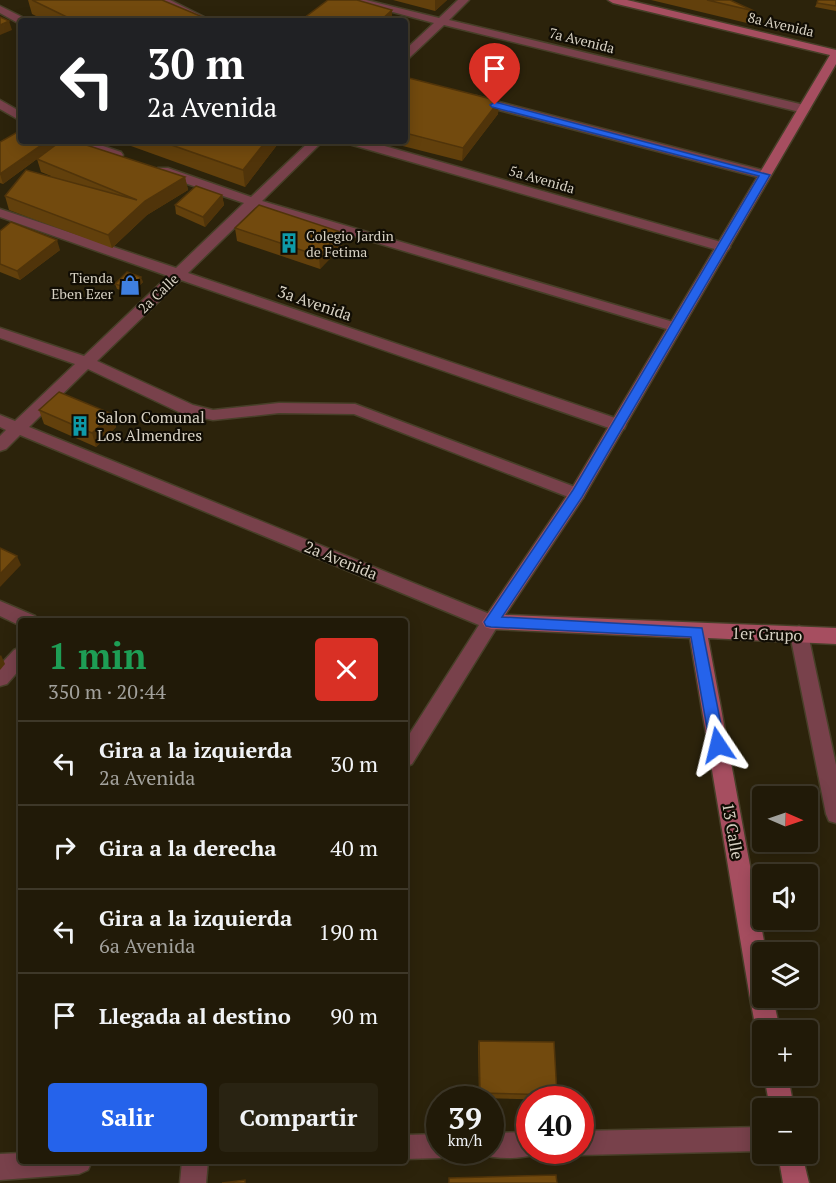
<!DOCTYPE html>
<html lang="es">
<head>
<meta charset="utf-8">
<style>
  :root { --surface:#211a08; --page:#292312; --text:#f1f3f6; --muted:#a2a19c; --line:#3e3829; --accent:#2563eb }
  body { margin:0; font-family:"PT Serif",serif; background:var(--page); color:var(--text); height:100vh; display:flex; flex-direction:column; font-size:22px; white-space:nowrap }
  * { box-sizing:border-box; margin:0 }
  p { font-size:20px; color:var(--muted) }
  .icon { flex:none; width:33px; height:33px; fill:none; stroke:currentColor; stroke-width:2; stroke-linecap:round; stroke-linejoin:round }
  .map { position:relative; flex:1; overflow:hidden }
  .side { position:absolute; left:18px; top:618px; width:390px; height:546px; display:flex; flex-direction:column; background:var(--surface); border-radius:6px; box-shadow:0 3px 15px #0003,0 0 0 2px var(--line) }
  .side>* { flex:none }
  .banner { position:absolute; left:18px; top:18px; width:390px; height:126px; border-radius:6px; box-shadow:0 3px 15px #0003,0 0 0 2px var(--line); background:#202124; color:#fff; overflow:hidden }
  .needle { width:39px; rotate:92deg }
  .fabs { position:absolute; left:752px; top:786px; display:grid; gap:12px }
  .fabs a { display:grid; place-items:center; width:66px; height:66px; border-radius:6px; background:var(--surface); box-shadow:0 3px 15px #0003,0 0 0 2px var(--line); font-size:30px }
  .speed { position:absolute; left:426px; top:1086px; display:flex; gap:12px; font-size:30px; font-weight:700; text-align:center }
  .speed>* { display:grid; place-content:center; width:78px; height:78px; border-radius:50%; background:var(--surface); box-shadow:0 3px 15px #0003,0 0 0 2px var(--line); line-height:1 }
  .speed small { font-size:15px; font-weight:400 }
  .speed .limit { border:9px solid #d22; background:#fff; color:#111 }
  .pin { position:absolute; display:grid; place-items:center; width:51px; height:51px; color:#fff; margin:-62px -26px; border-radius:50% 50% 50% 0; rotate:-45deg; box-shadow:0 0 6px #0007 }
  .pin .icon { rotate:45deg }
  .me { position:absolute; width:66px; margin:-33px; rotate:350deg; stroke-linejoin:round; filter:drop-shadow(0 0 4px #0008) }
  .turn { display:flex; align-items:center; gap:21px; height:126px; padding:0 30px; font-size:27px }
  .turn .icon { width:78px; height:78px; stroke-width:2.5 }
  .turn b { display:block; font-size:42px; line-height:51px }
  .round { display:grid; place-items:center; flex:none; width:63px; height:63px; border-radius:6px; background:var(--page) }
  .summary { display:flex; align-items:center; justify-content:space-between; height:102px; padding:0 30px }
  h1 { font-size:36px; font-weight:700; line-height:45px; color:#1e9e55 }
  .cta { display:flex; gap:12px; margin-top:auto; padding:12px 30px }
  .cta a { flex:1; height:69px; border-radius:6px; background:var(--accent); color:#fff; font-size:24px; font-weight:700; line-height:69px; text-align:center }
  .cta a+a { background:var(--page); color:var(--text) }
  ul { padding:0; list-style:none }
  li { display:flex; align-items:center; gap:18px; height:84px; padding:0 30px; border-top:2px solid var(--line) }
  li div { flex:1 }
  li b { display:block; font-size:22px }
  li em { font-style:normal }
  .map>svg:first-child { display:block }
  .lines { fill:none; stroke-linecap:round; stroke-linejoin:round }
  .street-casing { stroke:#473f28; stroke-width:3 }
  .secondary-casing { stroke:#473f28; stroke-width:3 }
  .street { fill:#78414b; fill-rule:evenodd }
  .secondary { fill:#a64e60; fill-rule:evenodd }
  .wall { fill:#62400c }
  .shaded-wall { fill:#50340a }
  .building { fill:#724a0e; stroke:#50340a; stroke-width:1.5 }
  .route { fill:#2563eb; stroke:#184099; stroke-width:1.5 }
  .labels { text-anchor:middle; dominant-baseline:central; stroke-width:4.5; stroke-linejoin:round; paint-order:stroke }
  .far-street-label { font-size:14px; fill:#d7d1c3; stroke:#110d04 }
  .far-poi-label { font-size:14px; fill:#d7d1c3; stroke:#110d04; text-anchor:start }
  .street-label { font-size:16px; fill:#d7d1c3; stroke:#110d04 }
  .poi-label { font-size:16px; fill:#d7d1c3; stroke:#110d04; text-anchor:start }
</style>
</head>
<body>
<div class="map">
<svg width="836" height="1183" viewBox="0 0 836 1183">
  <rect width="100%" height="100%" fill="#2c230b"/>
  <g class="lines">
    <g class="street-casing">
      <g id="street">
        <path d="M156 0H170L212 21H198Z"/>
        <path d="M348 0H366L439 18 458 0H469L449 20 804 105 810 109 804 113 444 25 409 58 405 59V50L434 23Z"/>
        <path d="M0 6 26 19 27 21 18 23 0 13Z"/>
        <path d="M476 96 770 172 771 175 765 179 472 103V97Z"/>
        <path d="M0 100 21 112V121L0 109Z"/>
        <path d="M70 141H88L121 152 123 155 121 158H113Z"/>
        <path d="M310 141H323L262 201 680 324 682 327 675 332 670 330 256 207 188 273 624 421 626 425 624 429H612L181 280 97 361 193 405 213 410 279 403 355 404 583 490 585 494 583 498 577 500 571 498 354 414 279 413 213 420 183 414 88 369 29 427 497 617 500 622 497 627 412 764 405 767V741L479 625 20 435 6 449 0 451V436L6 430 0 427V415L15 421 75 364 0 338V328L84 356 168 276 0 217V209L176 268 244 203 158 174 157 171 158 168H168L251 197Z"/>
        <path d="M347 141H367L728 244 730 247 728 250H718L349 144Z"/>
        <path d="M0 601 35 616 38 621H21V626L0 616Z"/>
        <path d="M799 626 806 629 808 634 836 765V823L829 821 826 814 790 634 792 629Z"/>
        <path d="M21 647V668L7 684 0 686V665L14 650Z"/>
        <path d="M762 1127V1151L580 1155 571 1150H580V1131Z"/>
        <path d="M530 1132V1150H540L539 1153C523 1159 497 1160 481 1154L480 1150H490V1133Z"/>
        <path d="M440 1134V1150H451L449 1155 440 1158 405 1159V1135Z"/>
        <path d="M21 1153V1161H92L88 1170 79 1174 0 1180V1154Z"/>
        <path d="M182 1161H208L206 1183H180Z"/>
      </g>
    </g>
    <g class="secondary-casing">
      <g id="secondary">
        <path d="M608 0H627L836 50V64L583 498 505 615 836 628V644L708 638 766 952H762V998H773L780 1030H762V1039L756 1030 750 998 690 638 491 629 485 627 482 622 571 490 830 55 613 3Z"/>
        <path d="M764 1076H788L794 1108H770Z"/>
        <path d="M778 1154H802L809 1183H783Z"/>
      </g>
    </g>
    <use href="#street" class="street"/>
    <use href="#secondary" class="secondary"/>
  </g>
  <g class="wall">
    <path d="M28 0H162L206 21H46L32 14Z"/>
    <path d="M393 0H447L435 11Z"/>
    <path d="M651 0H730L754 11 751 24Z"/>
    <path d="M836 0V11L815 7 817 3Z"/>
    <path d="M405 77 499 101 498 114 462 161 383 141H405Z"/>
    <path d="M55 141 56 144 185 177 188 190 147 215 112 248 9 210 5 196 51 176 41 172 37 159 3 184 0 183V142Z"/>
    <path d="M117 141H280L245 187Z"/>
    <path d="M222 195 224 205 205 227 176 214 175 205Z"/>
    <path d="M235 228 341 232 342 246 320 269 237 241Z"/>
    <path d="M0 231 60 250 20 280 0 272Z"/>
    <path d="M143 282 132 293 117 289 115 284Z"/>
    <path d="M39 410 112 414 116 427 96 447 44 424Z"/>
    <path d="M479 1041 557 1095 555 1100 479 1098 478 1046Z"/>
  </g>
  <g class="shaded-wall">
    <path d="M435 0H447L435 11Z"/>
    <path d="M392 10V21H380Z"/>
    <path d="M9 21 12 30 0 35V25Z"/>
    <path d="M407 25V34L405 36V27Z"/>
    <path d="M499 101 498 114 462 161 463 148Z"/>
    <path d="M47 141H55L56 145 3 184 0 174Z"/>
    <path d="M266 141H280L245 187 243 170Z"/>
    <path d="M185 177 188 190 147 215 112 248 108 235 145 201Z"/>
    <path d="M222 195 224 205 205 227 203 217Z"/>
    <path d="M341 232 342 246 320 269 319 256Z"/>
    <path d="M57 240 60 250 20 280 17 271Z"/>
    <path d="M141 277 143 282 132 293 130 289Z"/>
    <path d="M112 414 116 427 96 447 92 433Z"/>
    <path d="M17 556 21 565 0 587V574Z"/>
    <path d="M1 655 5 664 0 670V656Z"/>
  </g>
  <g class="building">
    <path d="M32 0H162L205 18 197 21H75Z"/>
    <path d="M328 0H357L392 10 380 21H300Z"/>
    <path d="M707 0H730L754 11Z"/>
    <path d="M818 0H836V6L817 3Z"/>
    <path d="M0 17 9 21 0 25Z"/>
    <path d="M405 77 499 101 463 148 405 133Z"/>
    <path d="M21 130V141H47L0 174V142Z"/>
    <path d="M61 141H74L185 177 145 201 108 235 5 196 26 170 137 200 37 159Z"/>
    <path d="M160 141H266L243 170Z"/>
    <path d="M196 186 222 195 203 217 175 205Z"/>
    <path d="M259 205 341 232 319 256 235 228Z"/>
    <path d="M11 222 57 240 17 271 0 264V231Z"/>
    <path d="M127 272 141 277 130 289 115 284Z"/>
    <path d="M59 392 112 414 92 433 39 410Z"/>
    <path d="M0 548 17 556 0 574Z"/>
    <path d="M479 1041 554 1042 557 1095 480 1093Z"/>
    <path d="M556 1175 557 1183H449V1178Z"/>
    <path d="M245 1180V1183H222Z"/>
  </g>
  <path class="route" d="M495 102 770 175 582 497 502 617 702 628 725 745 723 750 718 752 712 750 710 745 691 637 491 627 486 626 484 622 573 490 759 176 492 107 490 105Z"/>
  <defs>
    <g id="building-bare" transform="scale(1.62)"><path d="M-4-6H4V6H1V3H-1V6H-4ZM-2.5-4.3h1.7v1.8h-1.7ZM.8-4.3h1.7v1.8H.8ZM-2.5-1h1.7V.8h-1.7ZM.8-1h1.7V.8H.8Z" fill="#0f9aa8" stroke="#110d04" stroke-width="2.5" paint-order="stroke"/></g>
    <g id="shop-bare" transform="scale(1.62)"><path d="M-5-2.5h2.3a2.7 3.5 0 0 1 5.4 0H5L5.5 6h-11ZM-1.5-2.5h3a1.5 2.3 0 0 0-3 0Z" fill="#3f7fe0" stroke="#110d04" stroke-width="2.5" paint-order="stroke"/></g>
  </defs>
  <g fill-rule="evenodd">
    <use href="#building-bare" x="289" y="243"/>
    <use href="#shop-bare" x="130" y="285"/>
    <use href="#building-bare" x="80" y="426"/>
  </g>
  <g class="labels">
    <g class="far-street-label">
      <text transform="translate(781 24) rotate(13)">8a Avenida</text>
      <text transform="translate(582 40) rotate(14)">7a Avenida</text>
      <text transform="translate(542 179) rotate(16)">5a Avenida</text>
      <text transform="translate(158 293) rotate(-44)">2a Calle</text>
    </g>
    <g class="far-poi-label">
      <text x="306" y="235">Colegio Jardin<tspan x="306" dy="16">de Fetima</tspan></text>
      <text x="113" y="277" text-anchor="end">Tienda<tspan x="113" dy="16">Eben Ezer</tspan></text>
    </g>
    <g class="street-label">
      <text transform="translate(315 303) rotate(19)">3a Avenida</text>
      <text transform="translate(341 560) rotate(22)">2a Avenida</text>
      <text transform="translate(767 634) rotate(2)">1er Grupo</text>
      <text transform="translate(733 831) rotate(80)">13 Calle</text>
    </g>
    <g class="poi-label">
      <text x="97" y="417">Salon Comunal<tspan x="97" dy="18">Los Almendres</tspan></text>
    </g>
  </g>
</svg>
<div class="fabs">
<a><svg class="needle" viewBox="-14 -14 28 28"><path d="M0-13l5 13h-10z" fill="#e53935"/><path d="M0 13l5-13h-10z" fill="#a2a19c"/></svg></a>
<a><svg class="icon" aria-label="sound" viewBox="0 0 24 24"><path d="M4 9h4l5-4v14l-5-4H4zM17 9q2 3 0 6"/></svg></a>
<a><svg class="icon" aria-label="layers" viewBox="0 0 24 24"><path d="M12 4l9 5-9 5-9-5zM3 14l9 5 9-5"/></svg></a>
<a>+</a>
<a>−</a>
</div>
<div class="speed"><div>39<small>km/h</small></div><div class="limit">40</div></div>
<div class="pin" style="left:495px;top:105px;background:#d93025"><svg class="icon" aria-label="arrive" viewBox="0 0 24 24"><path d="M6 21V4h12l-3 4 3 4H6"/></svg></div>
<svg class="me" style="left:718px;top:745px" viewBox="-20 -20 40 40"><path d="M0-17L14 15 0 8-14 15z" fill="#2563eb" stroke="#fff" stroke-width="4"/></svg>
<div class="banner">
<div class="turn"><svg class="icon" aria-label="left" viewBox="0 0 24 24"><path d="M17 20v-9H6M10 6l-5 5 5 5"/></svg><div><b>30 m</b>2a Avenida</div></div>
</div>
<section class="side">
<div class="summary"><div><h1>1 min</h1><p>350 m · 20:44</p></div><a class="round" style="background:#d93025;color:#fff"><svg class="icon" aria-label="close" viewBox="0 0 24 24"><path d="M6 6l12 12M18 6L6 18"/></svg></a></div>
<ul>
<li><svg class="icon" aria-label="left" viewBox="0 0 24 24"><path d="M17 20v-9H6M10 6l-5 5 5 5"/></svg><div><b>Gira a la izquierda</b><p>2a Avenida</p></div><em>30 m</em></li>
<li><svg class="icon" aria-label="right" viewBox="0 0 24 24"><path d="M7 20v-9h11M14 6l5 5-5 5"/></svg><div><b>Gira a la derecha</b></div><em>40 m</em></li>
<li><svg class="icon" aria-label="left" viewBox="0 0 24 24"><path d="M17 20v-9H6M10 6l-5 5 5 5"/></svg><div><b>Gira a la izquierda</b><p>6a Avenida</p></div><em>190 m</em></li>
<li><svg class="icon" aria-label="arrive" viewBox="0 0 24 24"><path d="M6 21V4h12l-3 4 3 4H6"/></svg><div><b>Llegada al destino</b></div><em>90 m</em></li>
</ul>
<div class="cta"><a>Salir</a><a>Compartir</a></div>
</section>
</div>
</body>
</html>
